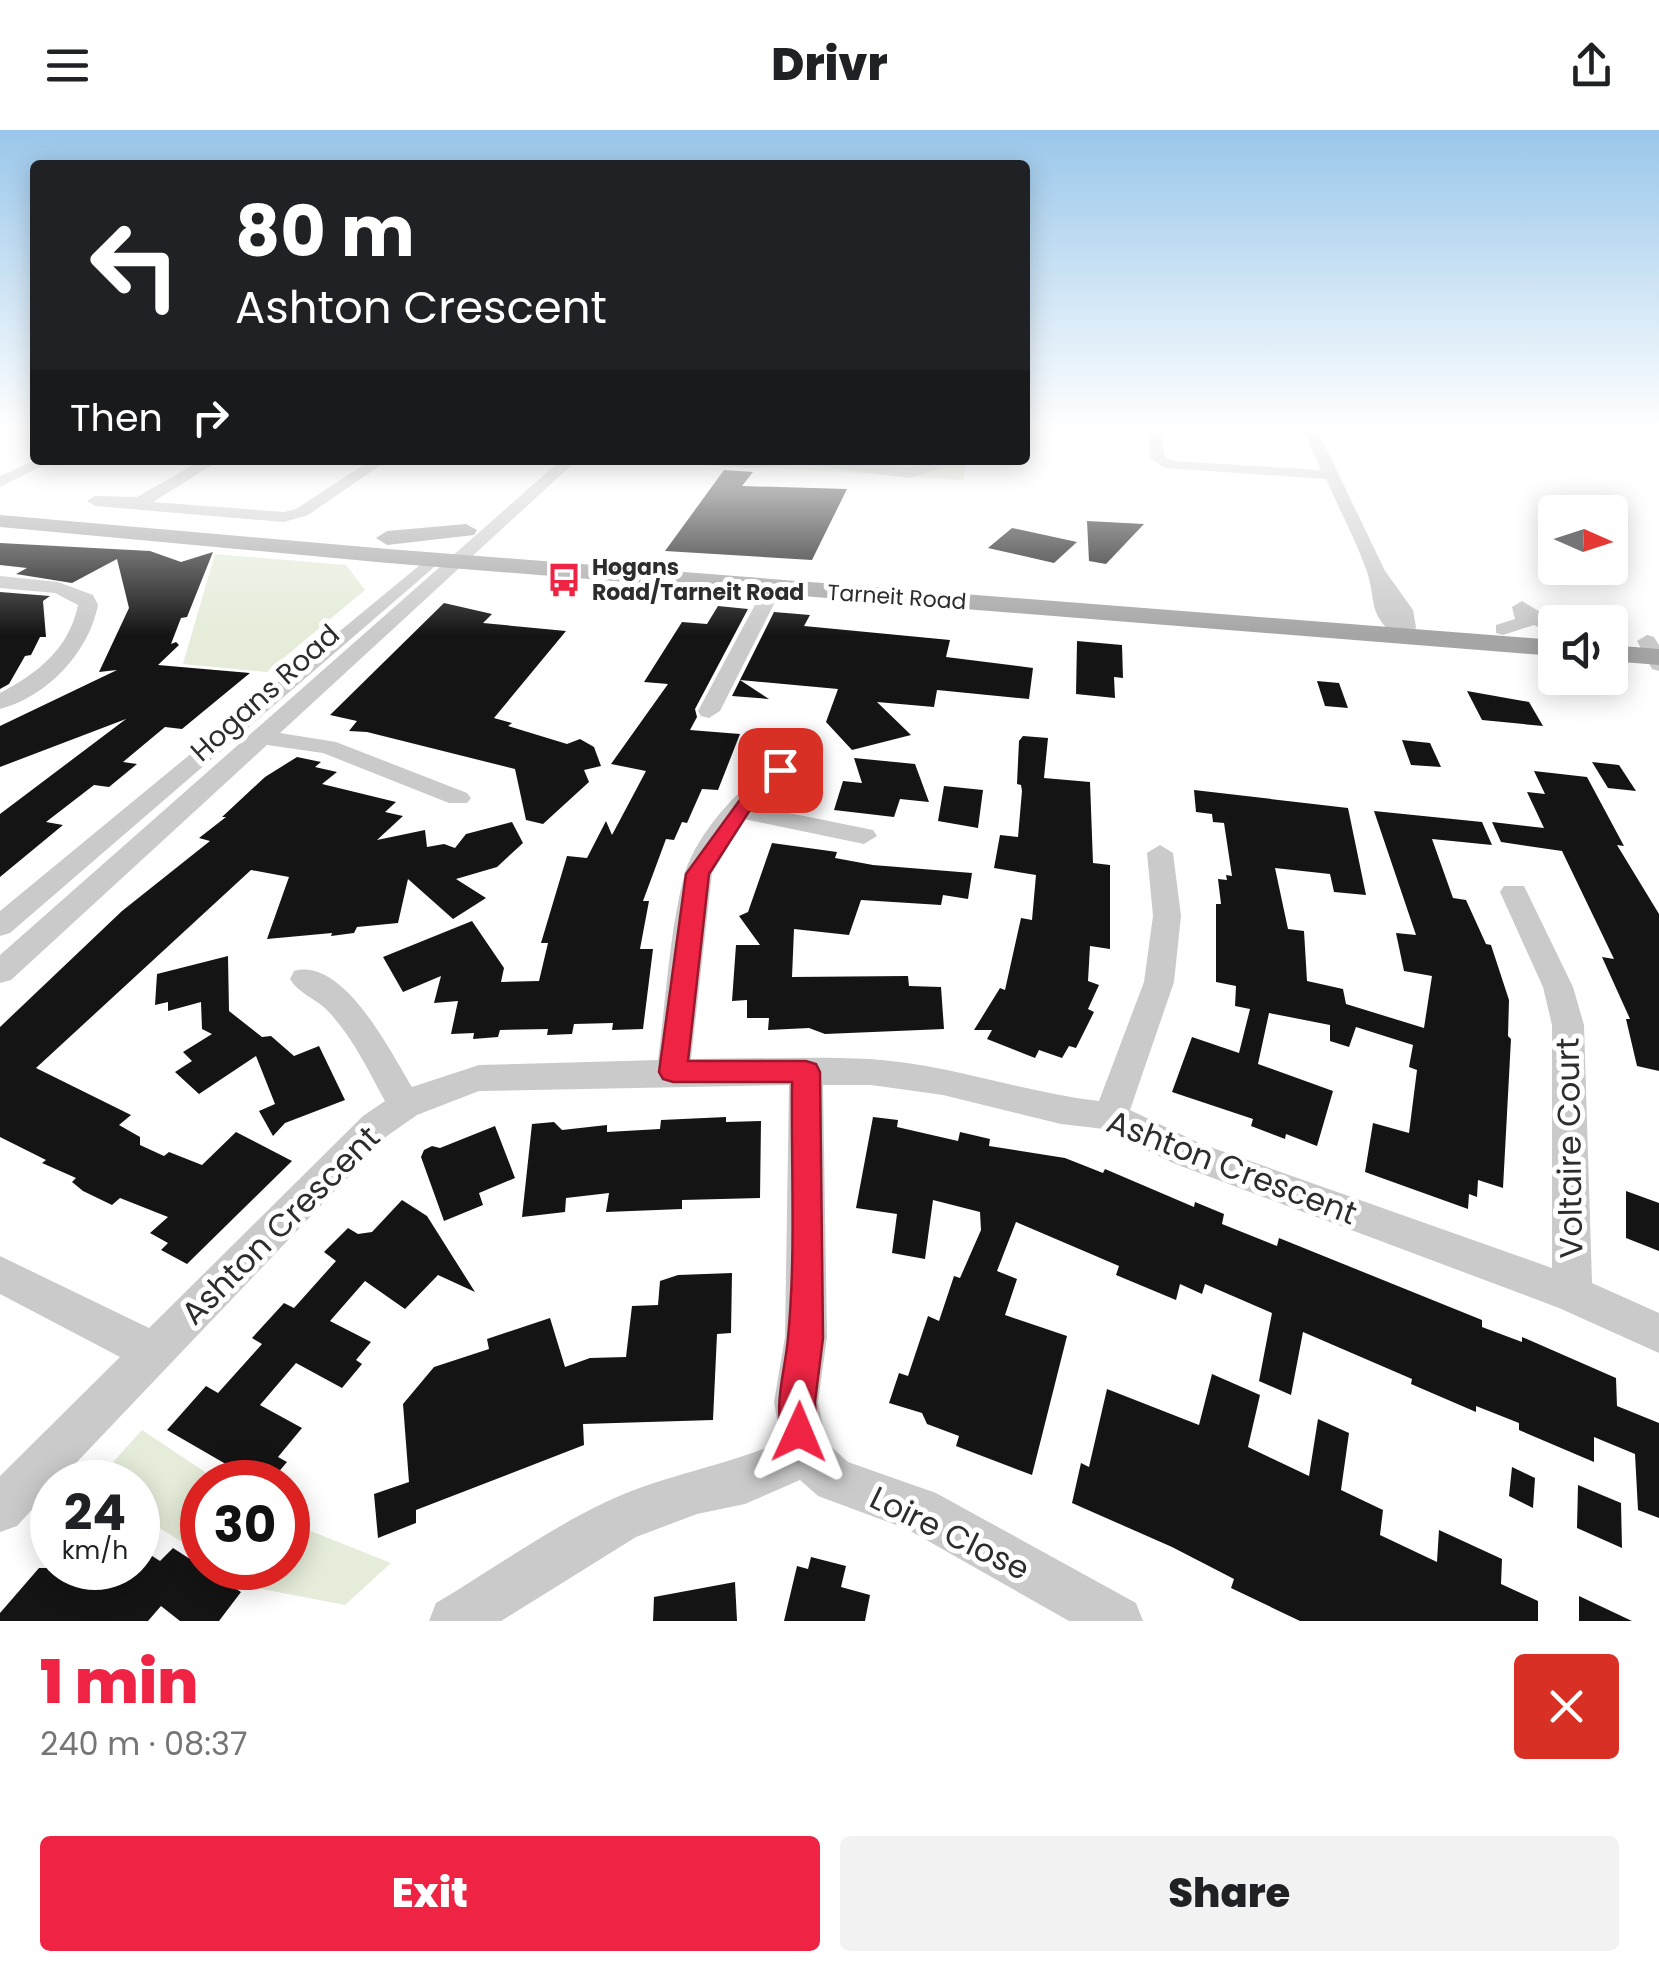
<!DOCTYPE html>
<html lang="en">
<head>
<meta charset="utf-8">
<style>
  :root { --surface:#fff; --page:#f2f2f2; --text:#202124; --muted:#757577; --accent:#ef2444 }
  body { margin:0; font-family:Poppins,sans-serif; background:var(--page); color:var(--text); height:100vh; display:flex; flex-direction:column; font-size:38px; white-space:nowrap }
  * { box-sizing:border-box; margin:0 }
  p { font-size:32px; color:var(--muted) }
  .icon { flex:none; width:55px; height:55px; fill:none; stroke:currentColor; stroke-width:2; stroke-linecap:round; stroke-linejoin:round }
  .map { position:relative; height:1491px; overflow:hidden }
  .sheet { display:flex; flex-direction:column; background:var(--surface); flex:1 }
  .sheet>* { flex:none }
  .top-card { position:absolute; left:30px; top:30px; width:1000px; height:305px; border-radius:10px; box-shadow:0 5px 25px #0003; background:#202124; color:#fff; overflow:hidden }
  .needle { width:65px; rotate:93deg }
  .controls { position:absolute; left:1538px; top:365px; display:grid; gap:20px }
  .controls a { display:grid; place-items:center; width:90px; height:90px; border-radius:10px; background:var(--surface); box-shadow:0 5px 25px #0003; font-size:50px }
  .speed { position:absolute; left:30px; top:1330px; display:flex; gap:20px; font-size:50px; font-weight:700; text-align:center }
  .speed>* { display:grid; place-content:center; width:130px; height:130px; border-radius:50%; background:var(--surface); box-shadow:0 5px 25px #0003; line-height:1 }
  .speed small { font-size:25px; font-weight:400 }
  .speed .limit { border:15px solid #d22; background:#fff; color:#111 }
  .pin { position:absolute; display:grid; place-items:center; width:85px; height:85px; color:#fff; margin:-42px; border-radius:20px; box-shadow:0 5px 15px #0006 }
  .me { position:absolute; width:110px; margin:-55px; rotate:1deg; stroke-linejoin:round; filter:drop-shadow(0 0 8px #0008) }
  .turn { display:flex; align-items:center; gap:35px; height:210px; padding:0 40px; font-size:45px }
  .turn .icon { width:130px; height:130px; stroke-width:2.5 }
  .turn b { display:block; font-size:70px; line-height:85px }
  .then { display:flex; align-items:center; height:95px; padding:0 40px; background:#0003; gap:20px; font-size:38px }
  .round { display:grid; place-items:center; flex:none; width:105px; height:105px; border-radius:10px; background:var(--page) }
  .summary { display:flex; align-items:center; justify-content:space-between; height:170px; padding:0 40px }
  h1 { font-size:60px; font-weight:800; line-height:75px; color:var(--accent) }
  .cta { display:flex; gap:20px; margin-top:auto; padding:20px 40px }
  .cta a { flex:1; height:115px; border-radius:10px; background:var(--accent); color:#fff; font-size:40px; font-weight:800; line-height:115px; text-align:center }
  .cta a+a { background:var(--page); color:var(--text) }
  header { display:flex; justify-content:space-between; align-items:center; height:130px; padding:0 40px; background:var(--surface); font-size:45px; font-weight:800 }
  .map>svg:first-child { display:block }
  .green { fill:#e5ecd9 }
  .building { fill:#141414 }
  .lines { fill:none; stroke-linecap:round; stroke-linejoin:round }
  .minor { fill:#cacaca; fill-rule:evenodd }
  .major { fill:#a5a5a5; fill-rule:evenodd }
  .route { fill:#ef2444; stroke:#9b172c; stroke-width:2.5 }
  .labels { text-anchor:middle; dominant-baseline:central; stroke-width:10; stroke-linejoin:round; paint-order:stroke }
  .far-poi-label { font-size:22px; font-weight:bold; fill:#2d2d2d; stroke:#fff; text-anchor:start }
  .far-street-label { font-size:22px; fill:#2d2d2d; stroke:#fff }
  .street-label { font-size:28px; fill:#2d2d2d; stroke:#fff }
  .near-street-label { font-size:32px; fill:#2d2d2d; stroke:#fff }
</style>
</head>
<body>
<header><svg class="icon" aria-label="menu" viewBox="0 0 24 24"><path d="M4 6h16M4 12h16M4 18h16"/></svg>Drivr<svg class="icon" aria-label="share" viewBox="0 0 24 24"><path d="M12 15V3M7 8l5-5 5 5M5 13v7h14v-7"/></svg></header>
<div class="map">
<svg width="1659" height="1491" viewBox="0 0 1659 1491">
  <rect width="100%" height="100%" fill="#fff"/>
  <g class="green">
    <path d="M651 330H968L963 350Z"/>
    <path d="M215 424 346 435 365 460 267 542 183 534Z"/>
    <path d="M142 1300 220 1352H202V1425L138 1384V1352H95Z"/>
    <path d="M288 1392 391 1433 345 1475 251 1457 221 1438H288Z"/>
  </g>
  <g class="building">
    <path d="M724 340 753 342 742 356 847 359 812 430 665 421Z"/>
    <path d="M1087 391 1144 394 1106 434 1089 431Z"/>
    <path d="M1012 398 1077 412 1054 433 988 418Z"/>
    <path d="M0 413 150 421 181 432 213 422 187 487 181 488 171 514 176 512 179 515 158 535 250 543 182 599 165 597 123 632 137 634 109 657 94 655 46 692 63 695 0 747V684L126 589 0 637V596L117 540 99 542 129 478 117 429 72 453 16 444 27 438 0 435Z"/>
    <path d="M0 462 50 466 43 471 46 507H40L31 525 25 526 9 554 0 559Z"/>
    <path d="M444 473 492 484 483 493 566 501 494 588 512 593 508 596 567 614 580 609 594 617 601 636 584 640 589 652 543 694 526 690 515 639 367 602 349 601 357 591 330 585Z"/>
    <path d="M718 476 748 479 695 579 697 587 690 600 740 604 718 660 702 659 687 693 682 692 674 710 666 709 643 771H649L640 819H653L643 899 612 900 613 893 574 894 572 904 547 905 548 899 500 900 498 907 473 909 474 903 451 904 458 871 434 873 441 846 403 862 383 827 472 791 504 838 501 852 539 851 548 813H541L567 726 587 728 606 691 612 705 646 641 611 634 668 554 644 552 682 492 707 494Z"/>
    <path d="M774 482 810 485 804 496 950 510 946 527 1033 538 1029 569 937 560 934 577 877 572 911 605 852 620 826 592 838 559 740 550 769 569 732 566Z"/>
    <path d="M1077 511 1122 515 1123 548 1114 547 1115 568 1076 564Z"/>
    <path d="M1317 551 1339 553 1348 578 1325 576Z"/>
    <path d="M1467 561 1529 572 1543 596 1482 590Z"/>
    <path d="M1023 606 1048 608 1044 648 1090 652 1093 733 1110 735V819L1090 816 1088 851 1099 855 1088 879 1094 882 1076 918 1069 916 1062 928 1039 920 1035 928 987 909 992 900H974L1000 858 1005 860 1021 788 1032 790 1036 745 994 738 1000 705 1018 707 1022 661 1021 655 1017 654 1019 611Z"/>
    <path d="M1402 610 1430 613 1441 637 1411 635Z"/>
    <path d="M297 627 321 632 315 637 337 642 322 654 396 672 385 682 403 686 377 710 425 700 427 717 444 714 455 718 466 704 512 692 523 713 497 737 456 749 486 768 453 789 408 749 398 793 357 797 354 803 331 806 332 803 267 809 289 747 251 740 36 938 131 985 119 995 140 1007V1015L164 1026 169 1022 202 1035 236 1002 292 1031 187 1134 161 1120 168 1113 150 1103 168 1087 120 1068 112 1075 83 1061 72 1052 76 1048 42 1033 46 1030 0 1007V897L122 781 210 711 199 708 226 687H222L265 647Z"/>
    <path d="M854 628 915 634 929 672 900 669 894 687 834 680 843 651 862 653Z"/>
    <path d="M1592 632 1619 635 1636 661 1608 658Z"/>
    <path d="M1534 641 1587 647 1624 716 1617 715 1659 784V941L1637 936 1626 889H1630L1602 827 1614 829 1562 721 1501 712 1492 692 1544 698 1527 662 1545 664Z"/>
    <path d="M944 656 983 660 978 698 938 691Z"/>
    <path d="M1194 660 1348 678 1366 765 1334 762 1330 744 1275 738 1288 799 1304 801 1307 851 1343 859 1346 874 1424 898 1432 846 1404 841 1396 803 1416 805 1374 681 1482 692 1492 715 1432 709 1453 768 1466 770 1486 814 1491 815 1509 870 1508 906 1511 909 1503 1058 1478 1050 1477 1067 1469 1064 1468 1079 1365 1042 1373 993 1409 1003 1417 940 1409 937 1413 915 1356 897 1349 917 1330 911V895L1269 883 1258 934 1333 961 1317 1016 1286 1004 1285 1009 1251 996 1253 989 1172 962 1192 907 1239 923 1250 879 1235 876 1236 856 1216 852V774H1221L1218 749 1227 750 1226 745 1232 746 1224 693 1213 692 1212 684 1196 682Z"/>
    <path d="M772 713 837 722 835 728 873 735 972 743 968 769 943 765 941 775 861 770 849 805 794 799 792 847 908 846 909 856 941 857 944 899 825 904 809 898 768 900 769 888H747V870L732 871 736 815H760L739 786 748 782Z"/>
    <path d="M228 826 229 881 262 907 271 906 294 926 319 916 345 970 285 993 273 1006 259 981 275 974 256 926 199 964 175 942 192 931 183 922 212 904 202 899 201 872 168 881V872L155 875 157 844Z"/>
    <path d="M726 987V992L761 991 760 1068 682 1070V1079L606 1082 609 1063 566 1068 565 1082 522 1087 532 994 554 992 562 1000 607 995V1002L660 999 661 990Z"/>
    <path d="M873 987 898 990 897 997 958 1011 960 1002 990 1009 989 1016 1065 1028 1103 1043 1105 1039 1194 1077 1195 1072 1224 1084 1222 1094 1277 1116 1279 1108 1482 1190V1197L1522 1212V1207L1616 1248 1617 1276 1659 1293V1388L1638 1380 1635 1324 1594 1307V1332L1519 1300V1293L1476 1276V1282L1411 1254 1412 1249 1303 1202 1291 1265 1259 1251 1272 1183 1205 1154 1202 1164 1180 1154 1176 1170 1116 1145 1119 1136 1016 1092 997 1141 1017 1149 1005 1185 1067 1206 1032 1345 956 1316 959 1306 927 1294 922 1283 889 1273 899 1243 908 1246 928 1186 939 1191 954 1146 960 1148 981 1100 980 1082 933 1070 925 1129 892 1123 897 1084 856 1078Z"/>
    <path d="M495 996 515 1048 479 1063 483 1075 444 1091 421 1027 424 1020 432 1016 440 1018Z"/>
    <path d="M1626 1061 1659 1073V1121L1626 1108Z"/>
    <path d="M402 1070 427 1086 475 1162 438 1145 405 1179 365 1151 330 1191 371 1212 356 1230 362 1234 342 1258 296 1233 260 1275 302 1298 278 1327 287 1332 270 1352H257L167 1300 206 1256 218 1263 262 1214 252 1208 284 1173 294 1178 336 1131 324 1122 348 1098 358 1104 372 1102Z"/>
    <path d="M732 1143 731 1203 717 1204 713 1290 583 1294 584 1315 416 1380V1393L378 1408 374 1364 409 1352 403 1274 434 1237 489 1219 487 1209 550 1188 565 1237 590 1228 626 1227 632 1176 658 1175 660 1151 678 1145Z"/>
    <path d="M1212 1244 1260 1265 1248 1317 1309 1346 1318 1289 1349 1303 1341 1360 1383 1380 1380 1405 1437 1432 1439 1400 1502 1429 1501 1454 1538 1471V1491H1300L1231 1458 1234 1449 1172 1417 1072 1373 1081 1333 1089 1337 1107 1259 1199 1295Z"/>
    <path d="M1512 1337 1535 1348 1533 1378 1509 1366Z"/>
    <path d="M1578 1355 1621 1373 1622 1418 1577 1398Z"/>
    <path d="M138 1417 160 1431 173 1418 241 1462 219 1491H180L161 1476 148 1491H0V1483L39 1438H138Z"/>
    <path d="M811 1427 846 1436 841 1457 870 1465 865 1491H784L797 1436 808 1439Z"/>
    <path d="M735 1452 737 1491H653L654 1467Z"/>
    <path d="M1579 1466 1632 1491H1579Z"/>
  </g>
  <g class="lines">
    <g class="minor">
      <path d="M1147 297H1161L1165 327 1173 331 1321 340 1302 297H1316L1385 441 1413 480 1416 497 1412 510H1398C1365 479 1378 473 1366 439 1355 408 1339 379 1326 349L1165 338 1151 329Z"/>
      <path d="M35 330H54L0 357V346Z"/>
      <path d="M202 330H220L153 372 284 382 296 379 371 330H388L308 385 284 392 95 376 87 371 95 366 137 367Z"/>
      <path d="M561 330H577L280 603 336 612 467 663 471 668 467 673H449L323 623 267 615 11 850 0 853V825Z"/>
      <path d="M679 330H839L910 338 937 332 945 337 910 348 801 334 752 338 686 334Z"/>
      <path d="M426 430 435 435 432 439 10 803 0 806V781Z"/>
      <path d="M0 446 58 452 93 465 98 475C89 522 47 567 0 579V563C38 543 69 519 78 475L55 463 0 458Z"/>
      <path d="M773 452 782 458 720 581 709 588 701 586 698 581 764 458Z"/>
      <path d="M1522 471 1557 492 1555 506 1534 495 1503 505 1496 503V495L1515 489 1512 477Z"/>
      <path d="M1647 505 1654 507 1659 515V541L1652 539 1637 511Z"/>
      <path d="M797 626 806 628 809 633C794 649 771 658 755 676L873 700 877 706 864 714 744 689 712 743 691 929C750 929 811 926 870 929 948 934 1022 962 1099 971L1144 852 1153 786 1147 723 1160 715 1173 723 1181 786 1174 852 1130 980 1199 1013 1552 1138V895L1543 857 1500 762 1504 756H1524L1573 857 1584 895 1592 1153 1659 1183V1223L1559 1178 1173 1033 1104 999 1061 994 943 965 871 955H823L827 1207 818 1272 826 1312 848 1332 936 1363 1136 1473 1143 1491H1069L907 1399 818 1366 800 1350 745 1374 697 1384 636 1407 501 1491H429L436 1473C492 1440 548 1399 608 1371 664 1345 725 1336 781 1312L774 1272 785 1207 789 955 479 961 417 985 387 1006 58 1352H52V1358L17 1396 0 1402V1346L120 1227 0 1164V1126L149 1198 363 986 385 971C368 940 352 906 327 880 316 869 298 863 290 849L294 841C344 827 391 923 412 957L479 935 658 930C666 870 669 805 684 746 695 703 754 636 797 626Z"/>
    </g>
    <g class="major">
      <path d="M0 385 388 419 1555 510V526L388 433 0 397Z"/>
      <path d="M466 394 477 400 474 405 387 415 376 408 387 401Z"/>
      <path d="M1610 515 1659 519V535L1610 531Z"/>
    </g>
  </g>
  <linearGradient id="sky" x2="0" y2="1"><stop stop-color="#99c6ea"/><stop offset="0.59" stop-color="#fff"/><stop offset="1" stop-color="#fff" stop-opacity="0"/></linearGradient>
  <rect width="1659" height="505" fill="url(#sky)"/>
  <path class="route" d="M780 634 790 640 772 654 748 683 709 744 688 931H806L816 934 820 942 823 1208 815 1272 817 1302 812 1315 799 1320 786 1315C771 1279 785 1244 788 1208 796 1124 791 1037 792 952H673L663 949 659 942 686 744 758 645Z"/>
  <defs>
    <g id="bus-bare" transform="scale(2.7)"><path d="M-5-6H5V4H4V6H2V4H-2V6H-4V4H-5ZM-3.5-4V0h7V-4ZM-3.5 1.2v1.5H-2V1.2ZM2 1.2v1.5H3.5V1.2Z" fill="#ef2444" stroke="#fff" stroke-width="2.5" paint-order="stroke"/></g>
  </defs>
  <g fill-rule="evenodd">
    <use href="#bus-bare" x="564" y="450"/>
  </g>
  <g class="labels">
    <g class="far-poi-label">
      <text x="592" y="437">Hogans<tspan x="592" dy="25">Road/Tarneit Road</tspan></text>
    </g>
    <g class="far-street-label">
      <text transform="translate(897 467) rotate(4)">Tarneit Road</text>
    </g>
    <g class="street-label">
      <text transform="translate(265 563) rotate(-42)">Hogans Road</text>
    </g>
    <g class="near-street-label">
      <text transform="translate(1569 1018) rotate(-91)">Voltaire Court</text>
      <text transform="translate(1232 1037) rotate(21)">Ashton Crescent</text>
      <text transform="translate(280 1095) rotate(-45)">Ashton Crescent</text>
      <text transform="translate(950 1403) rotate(26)">Loire Close</text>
    </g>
  </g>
</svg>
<div class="controls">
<a><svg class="needle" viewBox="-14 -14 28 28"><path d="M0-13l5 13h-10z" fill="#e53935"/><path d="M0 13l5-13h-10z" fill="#757577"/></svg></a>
<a><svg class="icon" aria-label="sound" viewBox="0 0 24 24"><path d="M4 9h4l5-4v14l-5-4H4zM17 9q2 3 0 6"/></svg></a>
</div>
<div class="speed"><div>24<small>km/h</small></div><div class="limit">30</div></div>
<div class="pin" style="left:780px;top:640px;background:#d93025"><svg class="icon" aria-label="arrive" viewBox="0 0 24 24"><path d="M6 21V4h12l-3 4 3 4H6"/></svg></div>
<svg class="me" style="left:799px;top:1302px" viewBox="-20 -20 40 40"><path d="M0-17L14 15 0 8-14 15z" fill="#ef2444" stroke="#fff" stroke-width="4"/></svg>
<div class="top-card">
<div class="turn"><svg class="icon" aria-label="left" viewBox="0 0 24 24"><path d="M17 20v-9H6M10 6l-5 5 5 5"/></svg><div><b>80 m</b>Ashton Crescent</div></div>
<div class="then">Then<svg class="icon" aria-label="right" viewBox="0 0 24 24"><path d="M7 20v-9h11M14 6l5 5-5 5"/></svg></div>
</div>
</div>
<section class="sheet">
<div class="summary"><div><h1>1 min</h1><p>240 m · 08:37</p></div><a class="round" style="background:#d93025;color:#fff"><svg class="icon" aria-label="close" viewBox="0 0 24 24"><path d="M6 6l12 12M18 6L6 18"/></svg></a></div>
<div class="cta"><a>Exit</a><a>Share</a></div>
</section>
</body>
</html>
